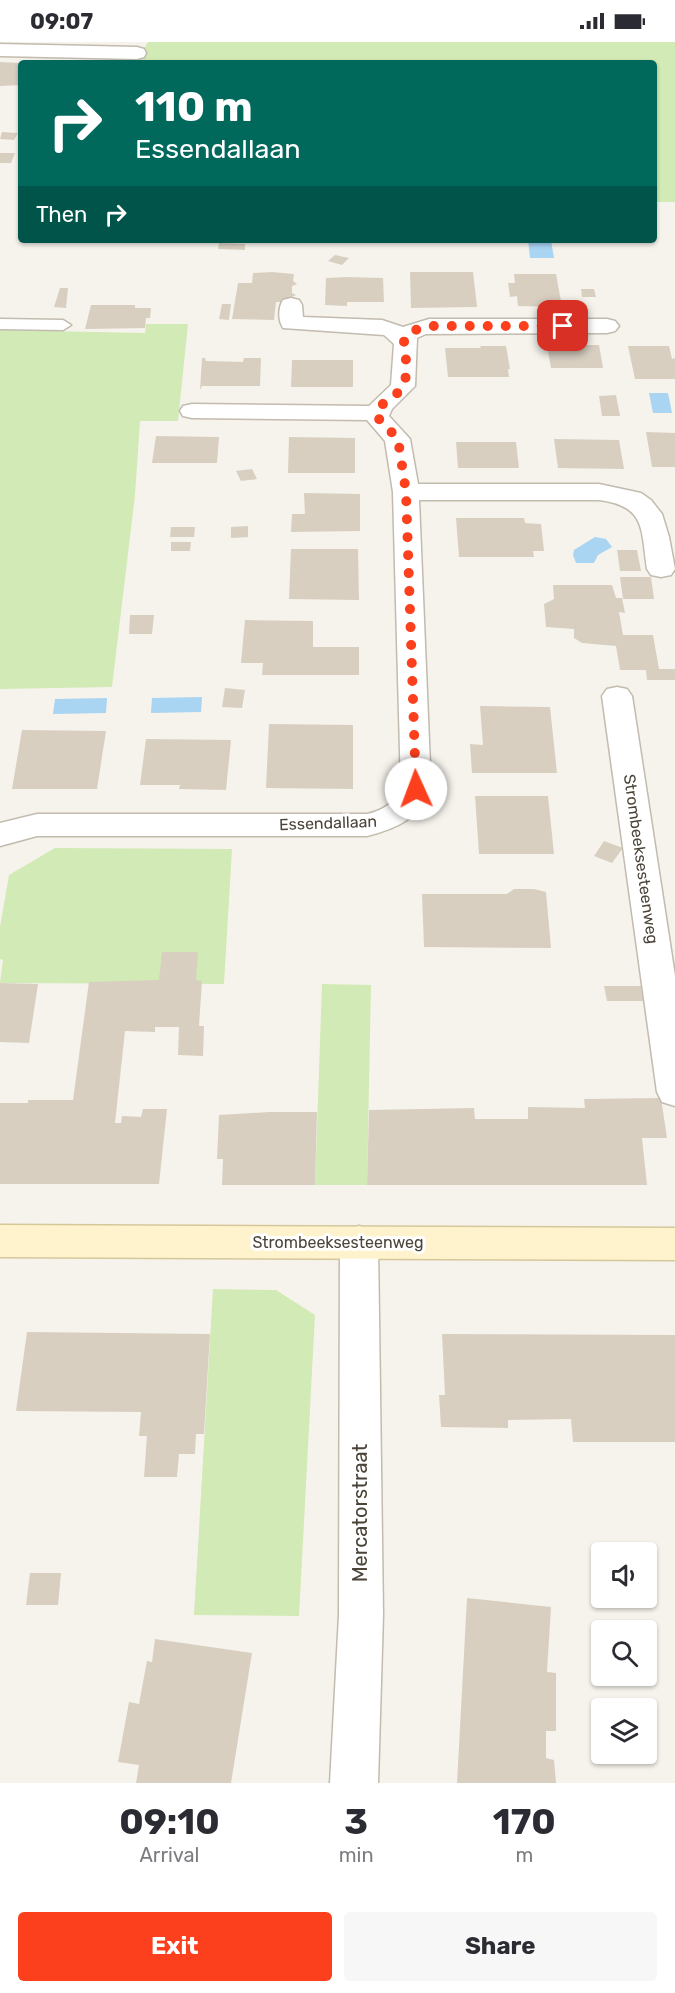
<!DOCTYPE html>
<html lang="en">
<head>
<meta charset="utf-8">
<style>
  :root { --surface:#fff; --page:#f7f7f7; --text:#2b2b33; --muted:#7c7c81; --accent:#fc3f1d }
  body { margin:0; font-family:Rubik,sans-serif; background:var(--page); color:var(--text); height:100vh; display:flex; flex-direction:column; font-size:22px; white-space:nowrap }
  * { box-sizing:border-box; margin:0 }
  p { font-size:20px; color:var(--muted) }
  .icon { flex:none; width:33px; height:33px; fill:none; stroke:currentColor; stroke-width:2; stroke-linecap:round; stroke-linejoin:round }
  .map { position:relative; height:1741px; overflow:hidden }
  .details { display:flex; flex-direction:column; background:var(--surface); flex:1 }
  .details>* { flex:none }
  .banner { position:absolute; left:18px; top:18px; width:639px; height:183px; border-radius:6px; box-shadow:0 2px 4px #0004; background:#00695c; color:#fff; overflow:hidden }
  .fabs { position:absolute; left:591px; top:1500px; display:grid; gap:12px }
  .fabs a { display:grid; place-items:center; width:66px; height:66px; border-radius:6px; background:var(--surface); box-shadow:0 2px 4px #0004; font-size:30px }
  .pin { position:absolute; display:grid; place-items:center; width:51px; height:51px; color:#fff; margin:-26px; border-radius:12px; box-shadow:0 3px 9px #0006 }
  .me { position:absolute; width:66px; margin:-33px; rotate:358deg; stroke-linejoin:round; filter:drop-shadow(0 0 4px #0008) }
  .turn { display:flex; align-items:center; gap:21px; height:126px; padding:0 18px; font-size:27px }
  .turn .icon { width:78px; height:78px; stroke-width:2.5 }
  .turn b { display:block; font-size:42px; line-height:51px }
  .then { display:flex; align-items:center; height:57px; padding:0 18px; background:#0003; gap:12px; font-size:22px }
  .eta { display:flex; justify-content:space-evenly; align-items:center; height:102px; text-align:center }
  .eta b { font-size:36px; font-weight:700; line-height:42px }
  .cta { display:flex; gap:12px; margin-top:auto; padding:12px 18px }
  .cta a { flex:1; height:69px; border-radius:6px; background:var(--accent); color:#fff; font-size:24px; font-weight:700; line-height:69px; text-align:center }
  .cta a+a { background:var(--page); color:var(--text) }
  .status { display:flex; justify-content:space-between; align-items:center; height:42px; padding:0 30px; background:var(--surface); direction:ltr }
  .status svg { height:16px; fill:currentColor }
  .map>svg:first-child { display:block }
  .green { fill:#d2eab5 }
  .water { fill:#a9d4f2 }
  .building { fill:#d8cfc1 }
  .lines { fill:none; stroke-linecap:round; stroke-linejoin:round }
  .lane-casing { stroke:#c2bbae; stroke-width:3 }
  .street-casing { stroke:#c2bbae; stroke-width:3 }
  .secondary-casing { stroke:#d6c79b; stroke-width:3 }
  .lane { fill:#fff; fill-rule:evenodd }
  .street { fill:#fff; fill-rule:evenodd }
  .secondary { fill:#fff3cd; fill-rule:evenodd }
  .route { stroke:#fc3f1d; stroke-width:10; stroke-dasharray:0 18 }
  .labels { text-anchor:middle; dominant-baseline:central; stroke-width:6; stroke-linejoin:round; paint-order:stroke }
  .street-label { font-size:16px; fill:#4b4439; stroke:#fff }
  .near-street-label { font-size:20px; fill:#4b4439; stroke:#fff }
</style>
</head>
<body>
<div class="status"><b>09:07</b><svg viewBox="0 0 49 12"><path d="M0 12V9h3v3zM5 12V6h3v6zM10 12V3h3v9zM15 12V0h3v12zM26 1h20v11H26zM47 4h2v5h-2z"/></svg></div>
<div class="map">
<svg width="675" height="1741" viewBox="0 0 675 1741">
  <rect width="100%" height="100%" fill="#f6f3ec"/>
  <g class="green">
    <path d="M148 0H675V160H654V21H136Z"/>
    <path d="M146 282H188L178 379H140L135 453 112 645 0 647V288L145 291Z"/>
    <path d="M55 806 232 807 224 942 0 941 3 918 0 917V885L9 833Z"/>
    <path d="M322 942 371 943 367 1143H315Z"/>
    <path d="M213 1247 276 1248 315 1273 299 1574 194 1573Z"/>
  </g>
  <g class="water">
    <path d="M528 198H551L554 216H530Z"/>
    <path d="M649 351H668L672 371H653Z"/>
    <path d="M595 495 606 497 612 505 598 513 594 521H576L573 513 574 508Z"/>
    <path d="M202 655 201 670 151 671 152 656Z"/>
    <path d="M107 656 106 671 53 672 55 657Z"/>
  </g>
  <g class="building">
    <path d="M0 20 21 21V43L0 44Z"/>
    <path d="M2 90 18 91 14 98 0 97Z"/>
    <path d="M0 111H15L11 121H0Z"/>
    <path d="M219 201 245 202V208L218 207Z"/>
    <path d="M335 213 349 216 342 223 328 219Z"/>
    <path d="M272 230 294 232 293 239 297 242 292 244V251L296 253 290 256 291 260H276L274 278 232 277 238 241H252L253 231Z"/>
    <path d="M410 230H473L477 265 411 266Z"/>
    <path d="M514 232H556L562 265 518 264 517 254 510 255 508 241H515Z"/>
    <path d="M346 235 383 236 384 260H347V264L325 263 326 236Z"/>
    <path d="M60 246H68L66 266 54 265Z"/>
    <path d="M581 247H594L596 255H582Z"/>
    <path d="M222 262H231L229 278 219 277Z"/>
    <path d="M91 263H135V266H151L150 276H146L145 286 88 287H85Z"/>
    <path d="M547 303H599L603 326H551Z"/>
    <path d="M480 304H506L510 327H508L509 335H448L445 306H481Z"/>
    <path d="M628 304H669L672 317 675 316V337H635Z"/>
    <path d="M202 316H205L206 319 243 320 244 316H261L260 344H202L200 348Z"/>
    <path d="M292 318H353V345H291Z"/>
    <path d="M616 353 620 374H602L599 354Z"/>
    <path d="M646 390 675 391V425H652Z"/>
    <path d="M156 394 219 395 217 421H152Z"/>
    <path d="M289 395 355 396V431H288Z"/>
    <path d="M554 397 619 398 624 427 558 426Z"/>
    <path d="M456 400H516L519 426H458Z"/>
    <path d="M252 427 257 437 241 439 236 429Z"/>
    <path d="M304 451 360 452V489L291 490 292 472H305Z"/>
    <path d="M456 476H524L525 481 541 482 544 509H533L534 515H459Z"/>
    <path d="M248 484V495L231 496V485Z"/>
    <path d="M171 485H195L194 495H170Z"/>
    <path d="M171 500H191L190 509H171Z"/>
    <path d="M291 507H358L359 558 289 557Z"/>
    <path d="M617 508H637L641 529H620Z"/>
    <path d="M620 535H651L654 557H623Z"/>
    <path d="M553 543H612L616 556H622L625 571 619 570 623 593H653L659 627H675V638H647L646 628H620L616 604 582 601 574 596V587L546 585 544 562 554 557Z"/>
    <path d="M130 573H154L152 592H129Z"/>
    <path d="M245 578 313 579V605H359V633H262L263 621H241Z"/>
    <path d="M225 646 245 648 242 666 222 665Z"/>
    <path d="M480 664 550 665 557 731H472L470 702 483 703Z"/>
    <path d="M269 682 353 683V747L266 746Z"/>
    <path d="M22 688 106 689 97 747H12Z"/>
    <path d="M146 697 231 698 226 748 179 747 180 743H140Z"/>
    <path d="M475 754H548L554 812H479Z"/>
    <path d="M604 799 623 806 612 821 594 814Z"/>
    <path d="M514 847H534L546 850 551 906 424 905 422 852H507Z"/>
    <path d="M162 910H198L196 938 202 939 199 984H204L203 1014 178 1013 179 985H155V990L125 989 115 1081H121L122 1074 141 1075 143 1067H167L159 1142H0V1061H28V1058H73L89 940 159 938Z"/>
    <path d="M0 941 38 942 29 1001 0 1000Z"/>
    <path d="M604 944H641L643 959H607Z"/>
    <path d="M661 1056 667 1096H642L647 1143H367L369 1068 474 1066 475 1077H528V1065L585 1066 584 1057Z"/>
    <path d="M269 1070H317L315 1143H222L223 1117H217L219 1073Z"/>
    <path d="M27 1290 210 1292 204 1392H196L195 1412H179L177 1435H144L147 1394H139L141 1370 16 1369Z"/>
    <path d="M442 1292 675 1293V1400H573L571 1377 508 1378V1386L441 1385 439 1353H445Z"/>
    <path d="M30 1531H61L58 1563H26Z"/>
    <path d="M467 1556 551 1565 547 1630 556 1631V1689H546V1716L554 1718 556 1741H457Z"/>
    <path d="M155 1597 252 1611 231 1741H136L139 1723 118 1720 129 1660 139 1662 147 1619 152 1620Z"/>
  </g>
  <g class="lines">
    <g class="lane-casing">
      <path id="lane" d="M0 277 63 278 71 283 63 288 0 287Z"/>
    </g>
    <g class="street-casing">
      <g id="street">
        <path d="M0 2 137 5 144 7 146 11 144 15 137 17 0 14Z"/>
        <path d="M291 256 299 258 302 263 303 275 382 278 403 285 429 277H607L615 279 619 284 615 289 607 291 426 292 417 296 415 344 392 367 389 374 410 397 418 442H599L641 451 651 458 662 472 669 495 675 527 671 533 661 535 651 533 647 527C641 487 646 464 599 458H419L431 747C418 777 398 786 367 794H37L0 804V781L37 772H367C382 769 394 761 401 747L393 450 385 399 367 378 192 376 183 374 180 369 183 364 192 362 369 364 391 343 394 302 384 293 283 286C278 278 278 266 283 258Z"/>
        <path d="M617 645 627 647 632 654 675 934V1064L662 1060 657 1050 602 654 607 647Z"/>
        <path d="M359 1184 373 1189 378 1200 383 1573 378 1741H330L339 1573 340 1200 345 1189Z"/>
      </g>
    </g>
    <g class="secondary-casing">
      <path id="secondary" d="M0 1183 675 1186V1218L0 1215Z"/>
    </g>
    <use href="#lane" class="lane"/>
    <use href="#street" class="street"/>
    <use href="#secondary" class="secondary"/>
  </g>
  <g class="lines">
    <path class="route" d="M416 747 406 450 398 397 377 375C375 362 394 357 401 347 410 335 405 313 404 299L412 289 429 284H563"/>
  </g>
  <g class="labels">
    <g class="street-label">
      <text transform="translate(328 781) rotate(-2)">Essendallaan</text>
      <text transform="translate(641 817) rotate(82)">Strombeeksesteenweg</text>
      <text x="338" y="1200">Strombeeksesteenweg</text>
    </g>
    <g class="near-street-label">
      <text transform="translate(360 1471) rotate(-90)">Mercatorstraat</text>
    </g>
  </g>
</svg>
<div class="fabs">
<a><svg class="icon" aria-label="sound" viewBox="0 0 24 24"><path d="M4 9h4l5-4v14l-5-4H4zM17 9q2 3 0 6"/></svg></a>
<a><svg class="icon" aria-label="search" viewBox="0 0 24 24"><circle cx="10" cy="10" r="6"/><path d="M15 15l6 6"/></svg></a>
<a><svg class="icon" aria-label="layers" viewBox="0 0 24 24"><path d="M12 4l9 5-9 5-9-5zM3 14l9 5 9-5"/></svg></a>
</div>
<div class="pin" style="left:563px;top:284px;background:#d93025"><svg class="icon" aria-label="arrive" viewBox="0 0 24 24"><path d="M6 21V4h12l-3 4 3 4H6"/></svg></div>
<svg class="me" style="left:416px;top:747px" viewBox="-20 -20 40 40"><circle r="19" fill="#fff"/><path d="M0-13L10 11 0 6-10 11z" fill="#fc3f1d"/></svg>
<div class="banner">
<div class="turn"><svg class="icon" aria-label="right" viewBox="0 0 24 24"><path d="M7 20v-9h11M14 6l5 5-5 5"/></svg><div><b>110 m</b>Essendallaan</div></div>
<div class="then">Then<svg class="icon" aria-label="right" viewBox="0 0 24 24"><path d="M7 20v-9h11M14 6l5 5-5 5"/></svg></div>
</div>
</div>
<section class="details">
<div class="eta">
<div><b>09:10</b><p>Arrival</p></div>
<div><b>3</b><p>min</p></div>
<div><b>170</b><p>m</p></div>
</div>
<div class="cta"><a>Exit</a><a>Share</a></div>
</section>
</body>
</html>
